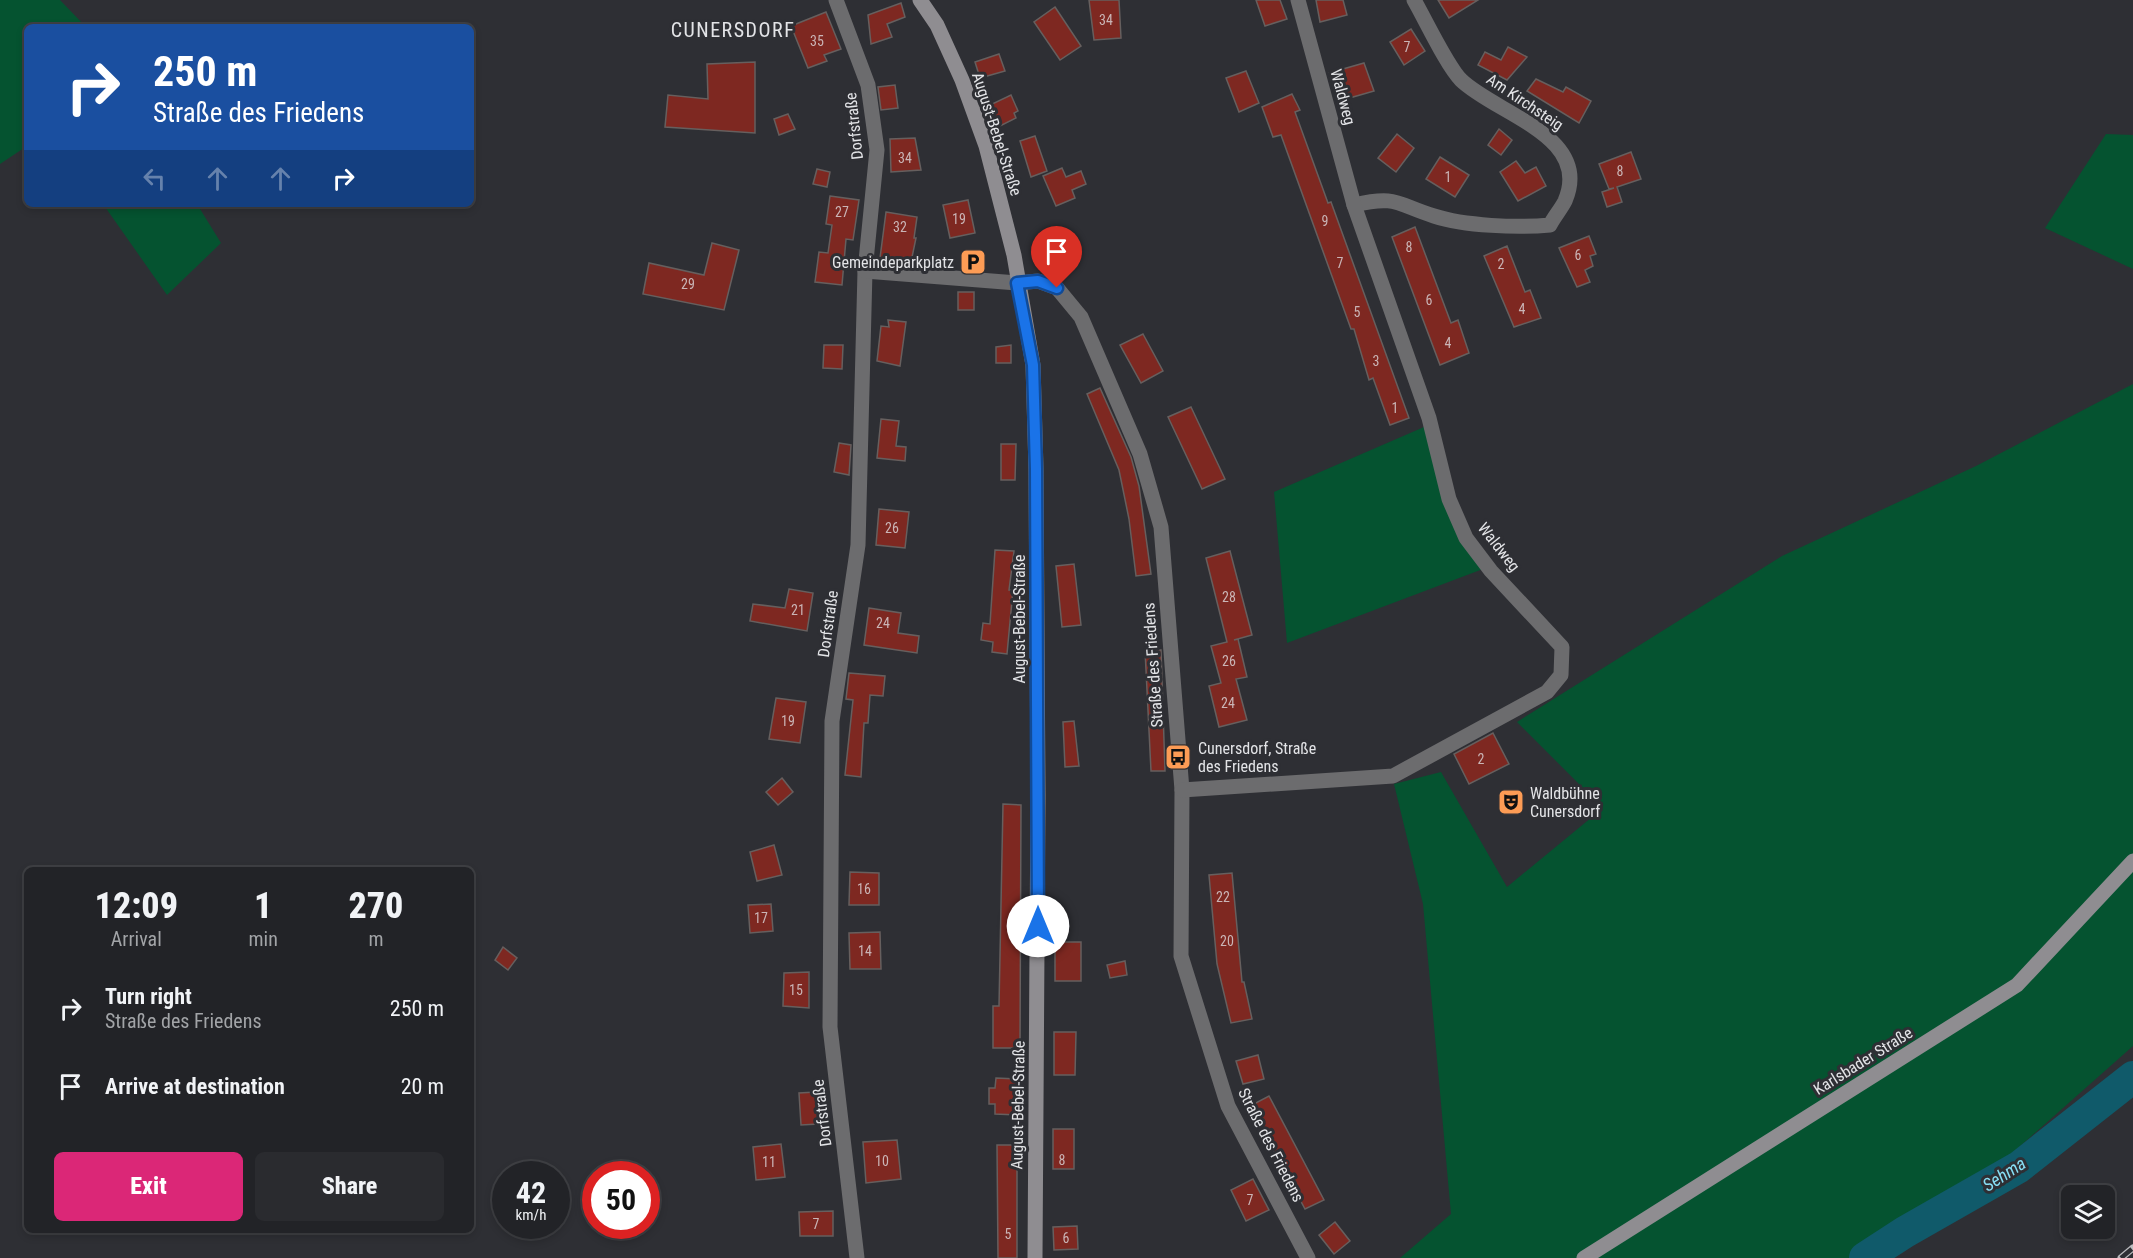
<!DOCTYPE html>
<html lang="en">
<head>
<meta charset="utf-8">
<style>
  :root { --surface:#222327; --page:#2a2b2f; --text:#f1f3f6; --muted:#a2a4a7; --line:#3f4044; --accent:#db2777 }
  body { margin:0; font-family:"Roboto Condensed",sans-serif; background:var(--page); color:var(--text); height:100vh; display:flex; flex-direction:column; font-size:22px; white-space:nowrap }
  * { box-sizing:border-box; margin:0 }
  p { font-size:20px; color:var(--muted) }
  .icon { flex:none; width:33px; height:33px; fill:none; stroke:currentColor; stroke-width:2; stroke-linecap:round; stroke-linejoin:round }
  .map { position:relative; flex:1; overflow:hidden }
  .side { position:absolute; left:24px; top:867px; width:450px; height:366px; display:flex; flex-direction:column; background:var(--surface); border-radius:9px; box-shadow:0 3px 9px #0003,0 0 0 2px var(--line) }
  .side>* { flex:none }
  .guide { position:absolute; left:24px; top:24px; width:450px; height:183px; border-radius:9px; box-shadow:0 3px 9px #0003,0 0 0 2px var(--line); background:#1a4fa0; color:#fff; overflow:hidden }
  .fabs { position:absolute; left:2061px; top:1185px; display:grid; gap:12px }
  .fabs a { display:grid; place-items:center; width:54px; height:54px; border-radius:9px; background:var(--surface); box-shadow:0 3px 9px #0003,0 0 0 2px var(--line); font-size:30px }
  .speed { position:absolute; left:492px; top:1161px; display:flex; gap:12px; font-size:30px; font-weight:700; text-align:center }
  .speed>* { display:grid; place-content:center; width:78px; height:78px; border-radius:50%; background:var(--surface); box-shadow:0 3px 9px #0003,0 0 0 2px var(--line); line-height:1 }
  .speed small { font-size:15px; font-weight:400 }
  .speed .limit { border:9px solid #d22; background:#fff; color:#111 }
  .pin { position:absolute; display:grid; place-items:center; width:51px; height:51px; color:#fff; margin:-62px -26px; border-radius:50% 50% 50% 0; rotate:-45deg; box-shadow:0 0 6px #0007 }
  .pin .icon { rotate:45deg }
  .me { position:absolute; width:66px; margin:-33px; rotate:0deg; stroke-linejoin:round; filter:drop-shadow(0 0 4px #0008) }
  .turn { display:flex; align-items:center; gap:21px; height:126px; padding:0 30px; font-size:27px }
  .turn .icon { width:78px; height:78px; stroke-width:2.5 }
  .turn b { display:block; font-size:42px; line-height:51px }
  .lanes { display:flex; align-items:center; height:57px; padding:0 30px; background:#0003; justify-content:center; gap:30px; direction:ltr }
  .lanes .off { opacity:.35 }
  .eta { display:flex; justify-content:space-evenly; align-items:center; height:102px; text-align:center }
  .eta b { font-size:36px; font-weight:800; line-height:42px }
  .cta { display:flex; gap:12px; margin-top:auto; padding:12px 30px }
  .cta a { flex:1; height:69px; border-radius:9px; background:var(--accent); color:#fff; font-size:24px; font-weight:800; line-height:69px; text-align:center }
  .cta a+a { background:var(--page); color:var(--text) }
  ul { padding:0; list-style:none }
  li { display:flex; align-items:center; gap:18px; height:78px; padding:0 30px }
  li div { flex:1 }
  li b { display:block; font-size:22px }
  li em { font-style:normal }
  .map>svg:first-child { display:block }
  .green { fill:#055330 }
  .lines { fill:none; stroke-linecap:round; stroke-linejoin:round }
  .river { stroke:#105a6a; stroke-width:32 }
  .building { fill:#7e2821; stroke:#665f5e; stroke-width:1.5 }
  .minor { stroke:#6c6c6e; stroke-width:15 }
  .secondary { stroke:#8f8d91; stroke-width:15 }
  .rail-casing { stroke:#bbbcbf; stroke-width:7 }
  .rail { stroke:#2e2f34; stroke-width:4.5; stroke-dasharray:14; stroke-linecap:butt }
  .route-casing { stroke:#114b97; stroke-width:15 }
  .route { stroke:#1a73e8; stroke-width:10 }
  .labels { text-anchor:middle; dominant-baseline:central; stroke-width:6; stroke-linejoin:round; paint-order:stroke }
  .number-label { font-size:14px; fill:#cab5b6 }
  .street-label { font-size:16px; fill:#e3e4e7; stroke:#2e2f34 }
  .poi-label { font-size:16px; fill:#e3e4e7; stroke:#2e2f34; text-anchor:start }
  .water-label { font-size:18px; font-style:italic; fill:#87def4; stroke:#2e2f34 }
  .quarter-label { font-size:20px; letter-spacing:1.5px; fill:#e3e4e7; stroke:#2e2f34 }
</style>
</head>
<body>
<div class="map">
<svg width="2133" height="1258" viewBox="0 0 2133 1258">
  <rect width="100%" height="100%" fill="#2e2f34"/>
  <g class="green">
    <path d="M0 0H60L86 27H27V146L0 164Z"/>
    <path d="M2106 134 2133 135V269L2045 228Z"/>
    <path d="M103 204H197L221 243 167 295Z"/>
    <path d="M2133 384V1046L1905 1248 1889 1258H1400L1451 1214 1423 904 1394 784 1441 772 1507 887 1603 808 1517 722 1782 556 1976 466Z"/>
    <path d="M1424 427 1483 569 1287 643 1274 492Z"/>
  </g>
  <g class="lines">
    <path class="river" d="M1865 1258 1905 1232 2019 1167 2133 1077"/>
  </g>
  <g class="building">
    <path d="M1089 0H1119L1121 38 1094 40Z"/>
    <path d="M1256 0H1280L1287 19 1265 26Z"/>
    <path d="M1316 0H1343L1347 15 1320 22Z"/>
    <path d="M1438 0H1478L1449 18Z"/>
    <path d="M901 3 905 17 887 24 892 37 871 44 868 15Z"/>
    <path d="M1055 7 1081 46 1060 60 1034 22Z"/>
    <path d="M826 12 841 49 824 55 827 61 808 68 791 26Z"/>
    <path d="M1411 29 1425 51 1404 65 1390 42Z"/>
    <path d="M1508 47 1527 57 1507 80 1478 65 1485 52 1501 60Z"/>
    <path d="M999 54 1005 71 980 78 975 62Z"/>
    <path d="M755 62V133L665 127 668 95 708 99 707 64Z"/>
    <path d="M1364 63 1374 91 1346 99 1342 88 1335 89 1329 73Z"/>
    <path d="M1246 71 1259 103 1239 112 1226 78Z"/>
    <path d="M1536 79 1563 92 1566 87 1591 101 1579 123 1527 91Z"/>
    <path d="M895 85 898 108 881 110 878 87Z"/>
    <path d="M1292 94 1300 110 1295 112 1328 203 1331 202 1409 418 1390 425 1373 378 1369 380 1354 329H1351L1281 135 1273 137 1262 107Z"/>
    <path d="M1011 95 1018 111 1014 113 1016 118 1000 126 990 105Z"/>
    <path d="M788 114 795 129 779 135 774 119Z"/>
    <path d="M1499 129 1512 140 1501 155 1488 145Z"/>
    <path d="M1397 134 1414 148 1396 172 1378 158Z"/>
    <path d="M1035 136 1047 171 1031 177 1020 141Z"/>
    <path d="M915 138 921 170 891 172 890 139Z"/>
    <path d="M1631 152 1641 179 1617 187 1622 202 1607 207 1602 192 1614 188 1609 189 1599 164Z"/>
    <path d="M1440 157 1469 175 1455 197 1426 179Z"/>
    <path d="M1516 161 1525 173 1536 167 1546 186 1518 201 1500 172Z"/>
    <path d="M1062 168 1066 177 1081 171 1086 184 1072 190 1075 198 1056 206 1043 176Z"/>
    <path d="M817 169 830 172 827 187 813 184Z"/>
    <path d="M830 196 859 200 853 240 846 239 842 285 815 282 819 252 828 253 832 225 826 224Z"/>
    <path d="M968 200 975 233 950 238 943 205Z"/>
    <path d="M886 212 917 217 914 238H916L911 262 880 258Z"/>
    <path d="M1415 227 1451 323 1458 320 1469 353 1440 365 1392 237Z"/>
    <path d="M1589 236 1596 254 1590 256 1593 266 1585 270 1590 282 1577 287 1559 248Z"/>
    <path d="M712 243 739 250 724 310 643 294 649 263 704 275Z"/>
    <path d="M1507 246 1525 292 1530 290 1541 318 1514 327 1484 256Z"/>
    <rect x="958" y="292" width="16" height="18"/>
    <path d="M888 320 906 322 900 366 877 361 881 326 889 327Z"/>
    <path d="M1143 334 1163 371 1141 383 1120 345Z"/>
    <path d="M824 345H843L842 369 823 368Z"/>
    <path d="M1011 345V363H996V347Z"/>
    <path d="M1100 388 1131 457 1139 486 1151 574 1136 576 1129 519 1119 470 1087 394Z"/>
    <path d="M1191 407 1225 479 1202 489 1168 417Z"/>
    <path d="M881 419 899 421 896 446 906 447 905 461 877 458Z"/>
    <path d="M839 443 851 445 849 475 834 472Z"/>
    <path d="M1001 444H1016L1015 480H1001Z"/>
    <path d="M879 509 909 512 905 548 876 545Z"/>
    <path d="M995 550 1014 551 1009 590H1013L1007 654 992 652 993 642 981 640 983 623 990 624Z"/>
    <path d="M1230 551 1252 635 1234 640 1238 639 1247 677 1236 679 1247 720 1219 727 1209 686 1221 683 1211 646 1227 642 1206 558Z"/>
    <path d="M1074 564 1081 625 1062 627 1056 566Z"/>
    <path d="M789 589 813 593 807 631 750 621 753 604 785 608Z"/>
    <path d="M869 608 901 613 898 633 919 636 917 653 864 645Z"/>
    <path d="M1145 650H1161L1165 771H1151Z"/>
    <path d="M849 673 885 676 883 696 870 695 868 723H864L861 777 845 775 853 700 846 699Z"/>
    <path d="M776 698 806 702 800 743 769 739Z"/>
    <path d="M1074 721 1079 766 1065 767 1063 722Z"/>
    <path d="M1493 733 1509 764 1469 784 1454 754Z"/>
    <path d="M782 778 793 792 778 805 766 792Z"/>
    <path d="M1003 804 1021 805 1020 1048H993V1006H999Z"/>
    <path d="M774 845 782 875 757 881 750 852Z"/>
    <path d="M850 872 879 873V905H849Z"/>
    <path d="M1232 873 1242 982H1244L1252 1019 1231 1023 1217 964 1209 875Z"/>
    <path d="M771 904 773 931 750 933 748 905Z"/>
    <path d="M880 932 881 969H850L849 933Z"/>
    <rect x="1055" y="942" width="26" height="39"/>
    <path d="M503 947 517 958 508 970 495 960Z"/>
    <path d="M1125 961 1127 975 1110 978 1107 965Z"/>
    <path d="M809 972V1008L783 1006 784 973Z"/>
    <path d="M1054 1032H1076L1075 1075H1054Z"/>
    <path d="M1258 1055 1264 1079 1243 1084 1236 1061Z"/>
    <path d="M996 1078 1019 1079 1018 1115 995 1114V1104H989V1088H995Z"/>
    <path d="M816 1092 818 1124 801 1125 799 1093Z"/>
    <path d="M1269 1096 1324 1200 1305 1209 1250 1106Z"/>
    <rect x="1053" y="1129" width="21" height="40"/>
    <path d="M897 1140 901 1179 866 1183 863 1142Z"/>
    <path d="M781 1144 785 1177 756 1180 753 1147Z"/>
    <path d="M997 1145H1017V1258H998Z"/>
    <path d="M1253 1179 1269 1210 1246 1221 1231 1190Z"/>
    <path d="M833 1211V1236H800L799 1212Z"/>
    <path d="M1335 1222 1350 1241 1334 1254 1319 1235Z"/>
    <path d="M1077 1226 1078 1249 1054 1250 1053 1227Z"/>
  </g>
  <g class="lines">
    <g class="minor">
      <path d="M836 0 868 85 877 150 865 271 858 545 832 721 830 1027 857 1258"/>
      <path d="M1354 205C1397 195 1396 204 1434 216 1464 226 1518 228 1550 225 1554 217 1561 209 1565 201 1593 136 1496 114 1461 80 1447 66 1425 19 1414 0"/>
      <path d="M865 271 1017 283 1038 281 1057 288 1081 317 1140 454 1161 527 1182 790 1181 956 1228 1106 1308 1258"/>
      <path d="M1182 790 1393 776 1547 692 1561 675 1562 647 1491 571 1466 538 1449 499 1429 418 1354 205 1298 0"/>
    </g>
    <g class="secondary">
      <path d="M920 0 937 25 962 80 986 146 1014 255 1033 365 1036 469 1038 795 1035 1258"/>
      <path d="M1584 1258 2017 985 2133 861"/>
    </g>
    <g class="rail-casing">
      <path id="rail" d="M2121 1258 2133 1248"/>
    </g>
    <use href="#rail" class="rail"/>
  </g>
  <g class="lines">
    <g class="route-casing">
      <path id="route" d="M1038 926 1036 469 1033 365 1017 283 1038 281 1057 288"/>
    </g>
    <use href="#route" class="route"/>
  </g>
  <defs>
    <g id="parking-square" transform="scale(1.35)"><rect x="-9" y="-9" width="18" height="18" rx="4" fill="#fd9c55" stroke="#2e2f34"/><path d="M-3.5-5.5H1a3.5 3.5 0 0 1 0 7H-1V5.5H-3.5ZM-1-3.4V-.6H.8a1.4 1.4 0 0 0 0-2.8Z" fill="#111"/></g>
    <g id="bus-square" transform="scale(1.35)"><rect x="-9" y="-9" width="18" height="18" rx="4" fill="#fd9c55" stroke="#2e2f34"/><path d="M-5-6H5V4H4V6H2V4H-2V6H-4V4H-5ZM-3.5-4V0h7V-4ZM-3.5 1.2v1.5H-2V1.2ZM2 1.2v1.5H3.5V1.2Z" fill="#111"/></g>
    <g id="theatre-square" transform="scale(1.35)"><rect x="-9" y="-9" width="18" height="18" rx="4" fill="#fd9c55" stroke="#2e2f34"/><path d="M-5-5.5Q0-4 5-5.5V0Q5 5 0 6Q-5 5-5 0ZM-3.3-2.5H-1v1.5H-3.3ZM1-2.5H3.3v1.5H1ZM-2.8 1Q0 5.5 2.8 1Z" fill="#111"/></g>
  </defs>
  <g fill-rule="evenodd">
    <use href="#parking-square" x="973" y="262"/>
    <use href="#bus-square" x="1178" y="757"/>
    <use href="#theatre-square" x="1511" y="802"/>
  </g>
  <g class="labels">
    <g class="number-label">
      <text x="1106" y="20">34</text>
      <text x="817" y="41">35</text>
      <text x="1407" y="47">7</text>
      <text x="905" y="158">34</text>
      <text x="1620" y="171">8</text>
      <text x="1448" y="177">1</text>
      <text x="842" y="212">27</text>
      <text x="959" y="219">19</text>
      <text x="1325" y="221">9</text>
      <text x="900" y="227">32</text>
      <text x="1409" y="247">8</text>
      <text x="1578" y="255">6</text>
      <text x="1340" y="263">7</text>
      <text x="1501" y="264">2</text>
      <text x="688" y="284">29</text>
      <text x="1429" y="300">6</text>
      <text x="1522" y="309">4</text>
      <text x="1357" y="312">5</text>
      <text x="1448" y="343">4</text>
      <text x="1376" y="361">3</text>
      <text x="1395" y="408">1</text>
      <text x="892" y="528">26</text>
      <text x="1229" y="597">28</text>
      <text x="798" y="610">21</text>
      <text x="883" y="623">24</text>
      <text x="1229" y="661">26</text>
      <text x="1228" y="703">24</text>
      <text x="788" y="721">19</text>
      <text x="1481" y="759">2</text>
      <text x="864" y="889">16</text>
      <text x="1223" y="897">22</text>
      <text x="761" y="918">17</text>
      <text x="1227" y="941">20</text>
      <text x="865" y="951">14</text>
      <text x="796" y="990">15</text>
      <text x="1062" y="1160">8</text>
      <text x="882" y="1161">10</text>
      <text x="769" y="1162">11</text>
      <text x="1250" y="1200">7</text>
      <text x="816" y="1224">7</text>
      <text x="1008" y="1234">5</text>
      <text x="1066" y="1238">6</text>
    </g>
    <g class="street-label">
      <text transform="translate(1343 97) rotate(75)">Waldweg</text>
      <text transform="translate(1525 102) rotate(34)">Am Kirchsteig</text>
      <text transform="translate(854 126) rotate(-96)">Dorfstraße</text>
      <text transform="translate(997 134) rotate(72)">August-Bebel-Straße</text>
      <text transform="translate(1499 547) rotate(52)">Waldweg</text>
      <text transform="translate(1019 619) rotate(-90)">August-Bebel-Straße</text>
      <text transform="translate(828 624) rotate(-82)">Dorfstraße</text>
      <text transform="translate(1153 665) rotate(-94)">Straße des Friedens</text>
      <text transform="translate(1863 1061) rotate(-32)">Karlsbader Straße</text>
      <text transform="translate(1018 1105) rotate(-89)">August-Bebel-Straße</text>
      <text transform="translate(822 1113) rotate(-97)">Dorfstraße</text>
      <text transform="translate(1271 1145) rotate(63)">Straße des Friedens</text>
    </g>
    <g class="poi-label">
      <text x="954" y="262" text-anchor="end">Gemeindeparkplatz</text>
      <text x="1198" y="748">Cunersdorf, Straße<tspan x="1198" dy="18">des Friedens</tspan></text>
      <text x="1530" y="793">Waldbühne<tspan x="1530" dy="18">Cunersdorf</tspan></text>
    </g>
    <g class="water-label">
      <text transform="translate(2004 1174) rotate(-33)">Sehma</text>
    </g>
    <g class="quarter-label">
      <text x="733" y="30">CUNERSDORF</text>
    </g>
  </g>
</svg>
<div class="fabs">
<a><svg class="icon" aria-label="layers" viewBox="0 0 24 24"><path d="M12 4l9 5-9 5-9-5zM3 14l9 5 9-5"/></svg></a>
</div>
<div class="speed"><div>42<small>km/h</small></div><div class="limit">50</div></div>
<div class="pin" style="left:1057px;top:288px;background:#d93025"><svg class="icon" aria-label="arrive" viewBox="0 0 24 24"><path d="M6 21V4h12l-3 4 3 4H6"/></svg></div>
<svg class="me" style="left:1038px;top:926px" viewBox="-20 -20 40 40"><circle r="19" fill="#fff"/><path d="M0-13L10 11 0 6-10 11z" fill="#1a73e8"/></svg>
<div class="guide">
<div class="turn"><svg class="icon" aria-label="right" viewBox="0 0 24 24"><path d="M7 20v-9h11M14 6l5 5-5 5"/></svg><div><b>250 m</b>Straße des Friedens</div></div>
<div class="lanes"><svg class="icon off" aria-label="left" viewBox="0 0 24 24"><path d="M17 20v-9H6M10 6l-5 5 5 5"/></svg><svg class="icon off" aria-label="ahead" viewBox="0 0 24 24"><path d="M12 20V5M6 11l6-6 6 6"/></svg><svg class="icon off" aria-label="ahead" viewBox="0 0 24 24"><path d="M12 20V5M6 11l6-6 6 6"/></svg><svg class="icon" aria-label="right" viewBox="0 0 24 24"><path d="M7 20v-9h11M14 6l5 5-5 5"/></svg></div>
</div>
<section class="side">
<div class="eta">
<div><b>12:09</b><p>Arrival</p></div>
<div><b>1</b><p>min</p></div>
<div><b>270</b><p>m</p></div>
</div>
<ul>
<li><svg class="icon" aria-label="right" viewBox="0 0 24 24"><path d="M7 20v-9h11M14 6l5 5-5 5"/></svg><div><b>Turn right</b><p>Straße des Friedens</p></div><em>250 m</em></li>
<li><svg class="icon" aria-label="arrive" viewBox="0 0 24 24"><path d="M6 21V4h12l-3 4 3 4H6"/></svg><div><b>Arrive at destination</b></div><em>20 m</em></li>
</ul>
<div class="cta"><a>Exit</a><a>Share</a></div>
</section>
</div>
</body>
</html>
